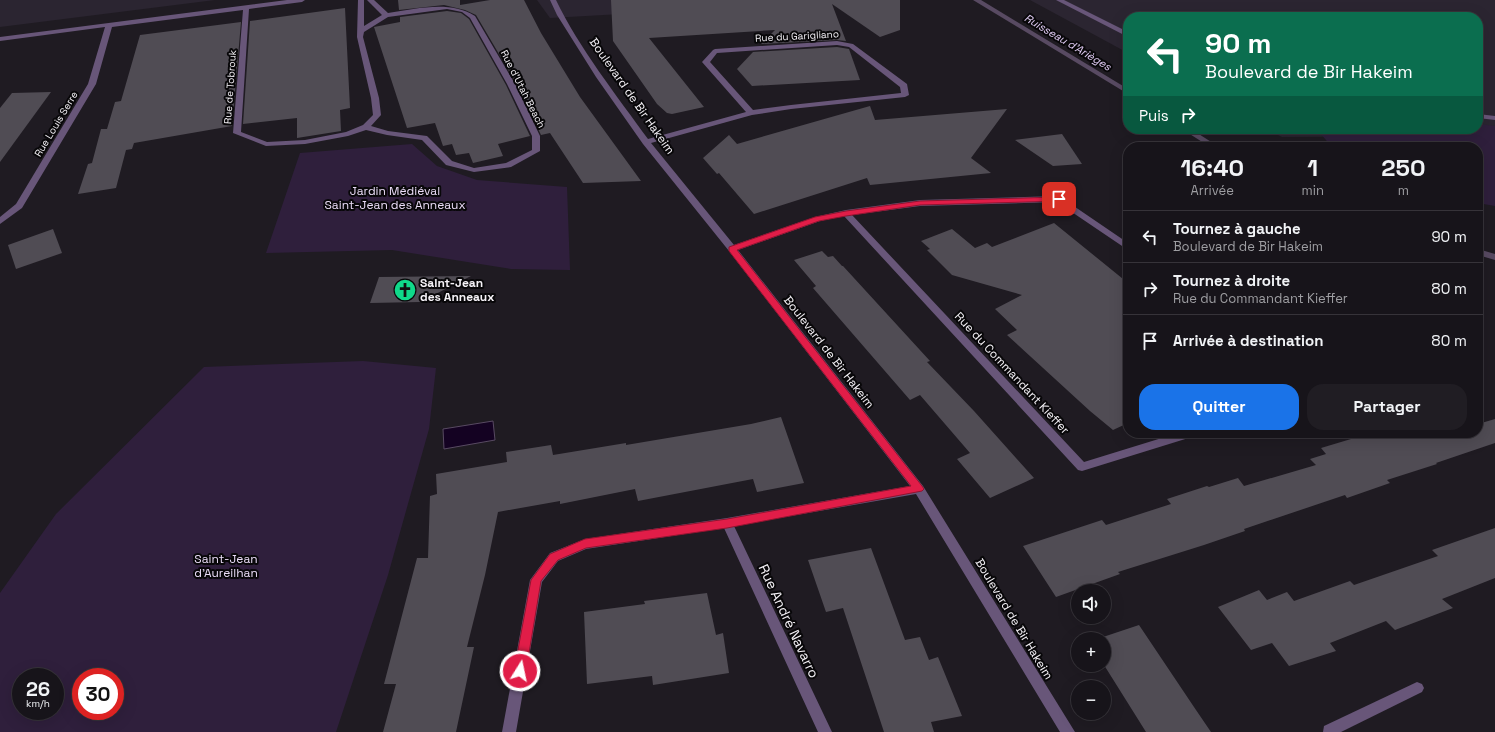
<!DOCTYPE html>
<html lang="fr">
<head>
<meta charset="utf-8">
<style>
  :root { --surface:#17141a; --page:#201d23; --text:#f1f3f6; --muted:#9e9ea2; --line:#363339; --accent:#1a73e8 }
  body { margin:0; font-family:"Space Grotesk",sans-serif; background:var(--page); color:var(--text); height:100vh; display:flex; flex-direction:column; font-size:15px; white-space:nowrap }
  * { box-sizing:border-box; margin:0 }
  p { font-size:13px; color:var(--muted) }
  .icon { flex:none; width:22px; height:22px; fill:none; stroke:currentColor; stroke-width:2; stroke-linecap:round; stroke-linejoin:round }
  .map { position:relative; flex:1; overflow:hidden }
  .drawer { position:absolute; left:1123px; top:142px; width:360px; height:296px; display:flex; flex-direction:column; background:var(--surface); border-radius:16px; box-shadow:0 4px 16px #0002,0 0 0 1px var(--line) }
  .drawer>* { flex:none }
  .banner { position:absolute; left:1123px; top:12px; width:360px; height:122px; border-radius:16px; box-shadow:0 4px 16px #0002,0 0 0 1px var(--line); background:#0b6e4f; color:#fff; overflow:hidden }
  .tools { position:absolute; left:1071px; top:584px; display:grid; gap:8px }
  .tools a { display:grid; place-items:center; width:40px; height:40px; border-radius:50%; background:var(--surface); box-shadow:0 4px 16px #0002,0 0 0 1px var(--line); font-size:20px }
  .speed { position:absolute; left:12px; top:668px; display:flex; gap:8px; font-size:20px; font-weight:700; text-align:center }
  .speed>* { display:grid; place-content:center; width:52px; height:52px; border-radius:50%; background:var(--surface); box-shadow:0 4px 16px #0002,0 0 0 1px var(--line); line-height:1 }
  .speed small { font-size:10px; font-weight:400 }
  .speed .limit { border:6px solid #d22; background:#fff; color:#111 }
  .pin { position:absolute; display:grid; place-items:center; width:34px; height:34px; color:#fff; margin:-17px; border-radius:8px; box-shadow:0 2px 6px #0006 }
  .me { position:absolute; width:44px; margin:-22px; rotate:10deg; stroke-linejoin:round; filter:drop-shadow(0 0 3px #0008) }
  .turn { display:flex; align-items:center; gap:14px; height:84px; padding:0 16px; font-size:18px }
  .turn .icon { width:52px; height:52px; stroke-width:2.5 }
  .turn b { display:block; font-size:28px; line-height:34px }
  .then { display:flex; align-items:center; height:38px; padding:0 16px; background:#0003; gap:8px; font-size:15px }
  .eta { display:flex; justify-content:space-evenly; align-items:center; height:68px; text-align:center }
  .eta b { font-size:24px; font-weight:700; line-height:28px }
  .button { display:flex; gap:8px; margin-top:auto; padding:8px 16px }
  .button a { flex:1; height:46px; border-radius:16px; background:var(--accent); color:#fff; font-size:16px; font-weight:700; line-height:46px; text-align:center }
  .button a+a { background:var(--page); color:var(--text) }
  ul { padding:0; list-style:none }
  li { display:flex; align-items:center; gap:12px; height:52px; padding:0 16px; border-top:1px solid var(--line) }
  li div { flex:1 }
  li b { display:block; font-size:15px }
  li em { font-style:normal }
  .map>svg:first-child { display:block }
  .built { fill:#2b2531 }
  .green { fill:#2f1f3c; fill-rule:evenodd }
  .water { fill:#140222; stroke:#584a62 }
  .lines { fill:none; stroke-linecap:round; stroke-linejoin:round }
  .stream { fill:#584a62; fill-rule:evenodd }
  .building { fill:#504c54 }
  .service { fill:#685679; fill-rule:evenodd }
  .minor { fill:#685679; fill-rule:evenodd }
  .route { fill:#e11d48; stroke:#92132f }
  .labels { text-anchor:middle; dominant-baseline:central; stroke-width:4; stroke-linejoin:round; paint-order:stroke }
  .far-street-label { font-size:10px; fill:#f5f2f7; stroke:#080709 }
  .far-water-label { font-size:11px; font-style:italic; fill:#e2cdf6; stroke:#080709 }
  .street-label { font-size:12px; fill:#f5f2f7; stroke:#080709 }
  .park-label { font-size:12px; fill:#eadcf7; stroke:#080709 }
  .poi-label { font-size:12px; font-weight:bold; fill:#f5f2f7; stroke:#080709; text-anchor:start }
  .near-street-label { font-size:14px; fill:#f5f2f7; stroke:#080709 }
</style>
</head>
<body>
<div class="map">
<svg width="1495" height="732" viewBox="0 0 1495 732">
  <rect width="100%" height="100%" fill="#1f1b22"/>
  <g class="built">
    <path d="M0 0H215L0 27Z"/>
    <path d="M537 0H874L550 18Z"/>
    <path d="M1030 0H1495V159L1478 147 1442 136 1282 137 1266 129H1478V17H1128V53Z"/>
  </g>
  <g class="green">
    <path d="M1478 124 1495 126V206L1478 203V147H1332L1320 133 1328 129H1478Z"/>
    <path d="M412 144 437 166 477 180 567 187 570 270 511 269 392 250 266 253 300 153Z"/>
    <path d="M363 361 436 368 429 429 388 575 336 732H0V593L56 514 204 367ZM21 677H55V711H21ZM81 677H115V711H81Z"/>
  </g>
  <path class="water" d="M493 421 495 440 444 449 443 429Z"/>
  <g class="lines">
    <g class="stream">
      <path d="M973 0H981L1128 89V94Z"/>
      <path d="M1182 129H1191L1219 147H1210Z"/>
      <path d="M1478 249 1495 254V260L1478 255Z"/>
    </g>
  </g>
  <g class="building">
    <path d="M398 0H460V5L490 0H524L541 33 580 97 641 181 583 183 550 133 541 135 516 83 476 15 465 10 444 5 399 10Z"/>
    <path d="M611 0H900V30L880 37 832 4 846 41 837 40 761 44 775 30 649 38 704 107 672 114 667 113 657 104 613 41Z"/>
    <path d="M345 8 350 108 340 110 341 131 297 138V118L243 124 250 21Z"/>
    <path d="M447 11 461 13 469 19 506 85 530 136 498 144 503 156 473 163 469 153 456 155 452 144 443 146 435 123 407 128 374 27 400 22V17Z"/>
    <path d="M241 22 232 126 134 143 132 149 126 150 116 188 78 194 88 164 92 163 101 129H107L115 102 121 101 140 35Z"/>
    <path d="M837 47 849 49 860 80 752 86 737 69 753 52Z"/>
    <path d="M51 92 0 162V108L12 93Z"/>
    <path d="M870 106 875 120 1007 109 971 158 991 173 870 185 867 178 754 214 719 173 717 174 703 158 729 135 737 144Z"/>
    <path d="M1062 134 1082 164 1053 166 1015 140Z"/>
    <path d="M1054 223 1128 283V423L1113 430 1090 411 1007 335 1017 330 995 309 1022 295 952 275 927 250 930 249 921 241 952 229 975 248 987 243 992 247Z"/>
    <path d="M53 229 62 253 16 269 8 245Z"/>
    <path d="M822 251 828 257 833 256 842 266H843L930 361 927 362 974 411 1034 478 990 498 957 459 970 453 920 395 910 400 813 288 816 286 794 260Z"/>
    <path d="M471 276 420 302 370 303 379 277Z"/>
    <path d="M781 417 804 483 757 492 753 479 638 501 635 489 560 504V501L498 512 485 575 467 647H474L456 732H383L396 684H384L417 558H428L430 496 437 494 436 474 507 462 506 452 551 445 553 455 626 443V445L751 424Z"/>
    <path d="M1495 419V443L1436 463 1437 464 1387 480 1390 483 1347 498 1345 495 1244 529 1245 531 1204 545 1118 572 1120 574 1056 597 1023 546 1102 520 1106 525 1171 504 1167 499 1207 486 1209 487 1238 478 1244 486 1316 465 1310 459 1326 454 1321 448 1371 433H1478V424Z"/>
    <path d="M1495 528V578L1442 599 1453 608 1395 630 1386 621 1330 643 1336 651 1289 666 1272 643 1251 650 1218 607 1259 590 1267 600 1287 592 1294 601 1350 581 1354 585 1438 556 1432 550Z"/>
    <path d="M871 548 905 640 920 637 929 660 938 657 962 716 931 722 934 732H884L843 608 826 612 808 560Z"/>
    <path d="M707 593 716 635 723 633 729 673 653 685 652 676 587 684 584 612 645 604 644 601Z"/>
    <path d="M1139 625 1196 710 1211 732H1146L1104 665V639H1097Z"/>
  </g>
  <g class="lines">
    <g class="service">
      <path d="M1056 0H1064L1128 32V37Z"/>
      <path d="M1478 114 1495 116V120L1478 118Z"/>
    </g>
    <g class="minor">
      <path d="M287 0H305L302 2 249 9 241 132 267 142 305 140 346 132 363 125 373 115 371 98 357 37 358 0H364V26L382 15 367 0H374L388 13C417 9 449 0 475 16L515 84 540 136V151L511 167 474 172 446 165 422 140 387 135 366 130 348 136 305 144 266 146 233 133 243 10 112 27 96 84 22 208 0 224V217L16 204 88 84 105 27 0 41V37ZM447 9 462 12 470 18 507 84 532 136V150L506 163 474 168 452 161 427 136 388 131 371 126 381 115 379 98 363 37 364 32 388 17Z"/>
      <path d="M550 0H556C579 48 617 96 648 139L746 112 702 62 713 50 715 49 837 41 853 44 907 84 909 95 905 97 791 109 752 115 651 143 734 245 815 217 846 210 920 200 1059 196 1128 243V250L1057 202 920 206 852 215 1084 462 1178 433H1196L1195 436 1082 471 1078 470 844 216 820 221 738 250 923 486 1075 732H1060L916 494 734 526 832 732H818L724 528 586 549 558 561 542 582 516 732H502L530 580 550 553 585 539 727 518 910 486 729 251 643 144 596 77 557 15ZM837 45 849 47 900 87 901 93 791 105 753 110 710 62 717 53Z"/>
      <path d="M1417 682 1422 684 1424 688 1422 692 1341 732H1323L1324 726Z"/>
    </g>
  </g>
  <path class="route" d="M1059 197 1062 198V201L920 205 846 216 819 221 737 250 922 486 924 489 922 491 727 528 586 548 558 560 541 581 526 671 524 675 520 677 516 675 514 671 531 580 550 554 585 539 727 519 911 486 729 251V247L815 217 846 211 920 201Z"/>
  <defs>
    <g id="church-disc" transform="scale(1.15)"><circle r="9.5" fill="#10d98a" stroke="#080709"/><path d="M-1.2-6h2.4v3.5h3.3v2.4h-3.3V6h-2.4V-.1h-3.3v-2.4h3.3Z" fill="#111"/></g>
  </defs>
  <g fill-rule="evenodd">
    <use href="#church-disc" x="405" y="290"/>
  </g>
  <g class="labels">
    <g class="far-street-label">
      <text transform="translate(797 36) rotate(-3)">Rue du Garigliano</text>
      <text transform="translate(230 87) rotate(-86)">Rue de Tobrouk</text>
      <text transform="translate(523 89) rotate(63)">Rue d'Utah Beach</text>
      <text transform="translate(56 124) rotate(-59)">Rue Louis Serre</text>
    </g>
    <g class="far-water-label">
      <text transform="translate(1068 42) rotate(31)">Ruisseau d'Arièges</text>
    </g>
    <g class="street-label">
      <text transform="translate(632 96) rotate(55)">Boulevard de Bir Hakeim</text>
      <text transform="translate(829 352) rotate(52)">Boulevard de Bir Hakeim</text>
      <text transform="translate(1012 373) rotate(47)">Rue du Commandant Kieffer</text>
      <text transform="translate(1014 619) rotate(59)">Boulevard de Bir Hakeim</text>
    </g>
    <g class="park-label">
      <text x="395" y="191">Jardin Médiéval<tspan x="395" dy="14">Saint-Jean des Anneaux</tspan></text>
      <text x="226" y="559">Saint-Jean<tspan x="226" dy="14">d'Aureilhan</tspan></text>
    </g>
    <g class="poi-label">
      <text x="420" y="283">Saint-Jean<tspan x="420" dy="14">des Anneaux</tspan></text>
    </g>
    <g class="near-street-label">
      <text transform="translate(789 621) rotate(65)">Rue André Navarro</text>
    </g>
  </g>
</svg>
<div class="tools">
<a><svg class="icon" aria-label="sound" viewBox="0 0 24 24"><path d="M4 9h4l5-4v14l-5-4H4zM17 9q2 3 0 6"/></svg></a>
<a>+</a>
<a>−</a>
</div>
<div class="speed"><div>26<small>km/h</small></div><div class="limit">30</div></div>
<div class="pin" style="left:1059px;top:199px;background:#d93025"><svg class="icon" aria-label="arrive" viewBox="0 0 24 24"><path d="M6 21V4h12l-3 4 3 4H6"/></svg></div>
<svg class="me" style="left:520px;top:671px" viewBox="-20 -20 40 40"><circle r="17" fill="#e11d48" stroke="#fff" stroke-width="3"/><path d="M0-11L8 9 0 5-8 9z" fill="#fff"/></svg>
<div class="banner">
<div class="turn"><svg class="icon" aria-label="left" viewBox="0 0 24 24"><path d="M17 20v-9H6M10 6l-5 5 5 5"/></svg><div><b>90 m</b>Boulevard de Bir Hakeim</div></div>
<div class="then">Puis<svg class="icon" aria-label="right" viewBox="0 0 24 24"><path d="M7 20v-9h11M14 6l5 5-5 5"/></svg></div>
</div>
<section class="drawer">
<div class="eta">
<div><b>16:40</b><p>Arrivée</p></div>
<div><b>1</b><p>min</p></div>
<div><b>250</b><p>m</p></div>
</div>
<ul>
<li><svg class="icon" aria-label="left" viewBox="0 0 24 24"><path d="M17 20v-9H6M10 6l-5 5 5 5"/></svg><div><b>Tournez à gauche</b><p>Boulevard de Bir Hakeim</p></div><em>90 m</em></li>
<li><svg class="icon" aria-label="right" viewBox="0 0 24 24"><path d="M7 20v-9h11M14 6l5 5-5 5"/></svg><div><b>Tournez à droite</b><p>Rue du Commandant Kieffer</p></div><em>80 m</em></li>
<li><svg class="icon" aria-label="arrive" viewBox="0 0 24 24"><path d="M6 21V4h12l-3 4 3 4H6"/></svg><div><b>Arrivée à destination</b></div><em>80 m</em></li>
</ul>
<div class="button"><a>Quitter</a><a>Partager</a></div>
</section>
</div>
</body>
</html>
